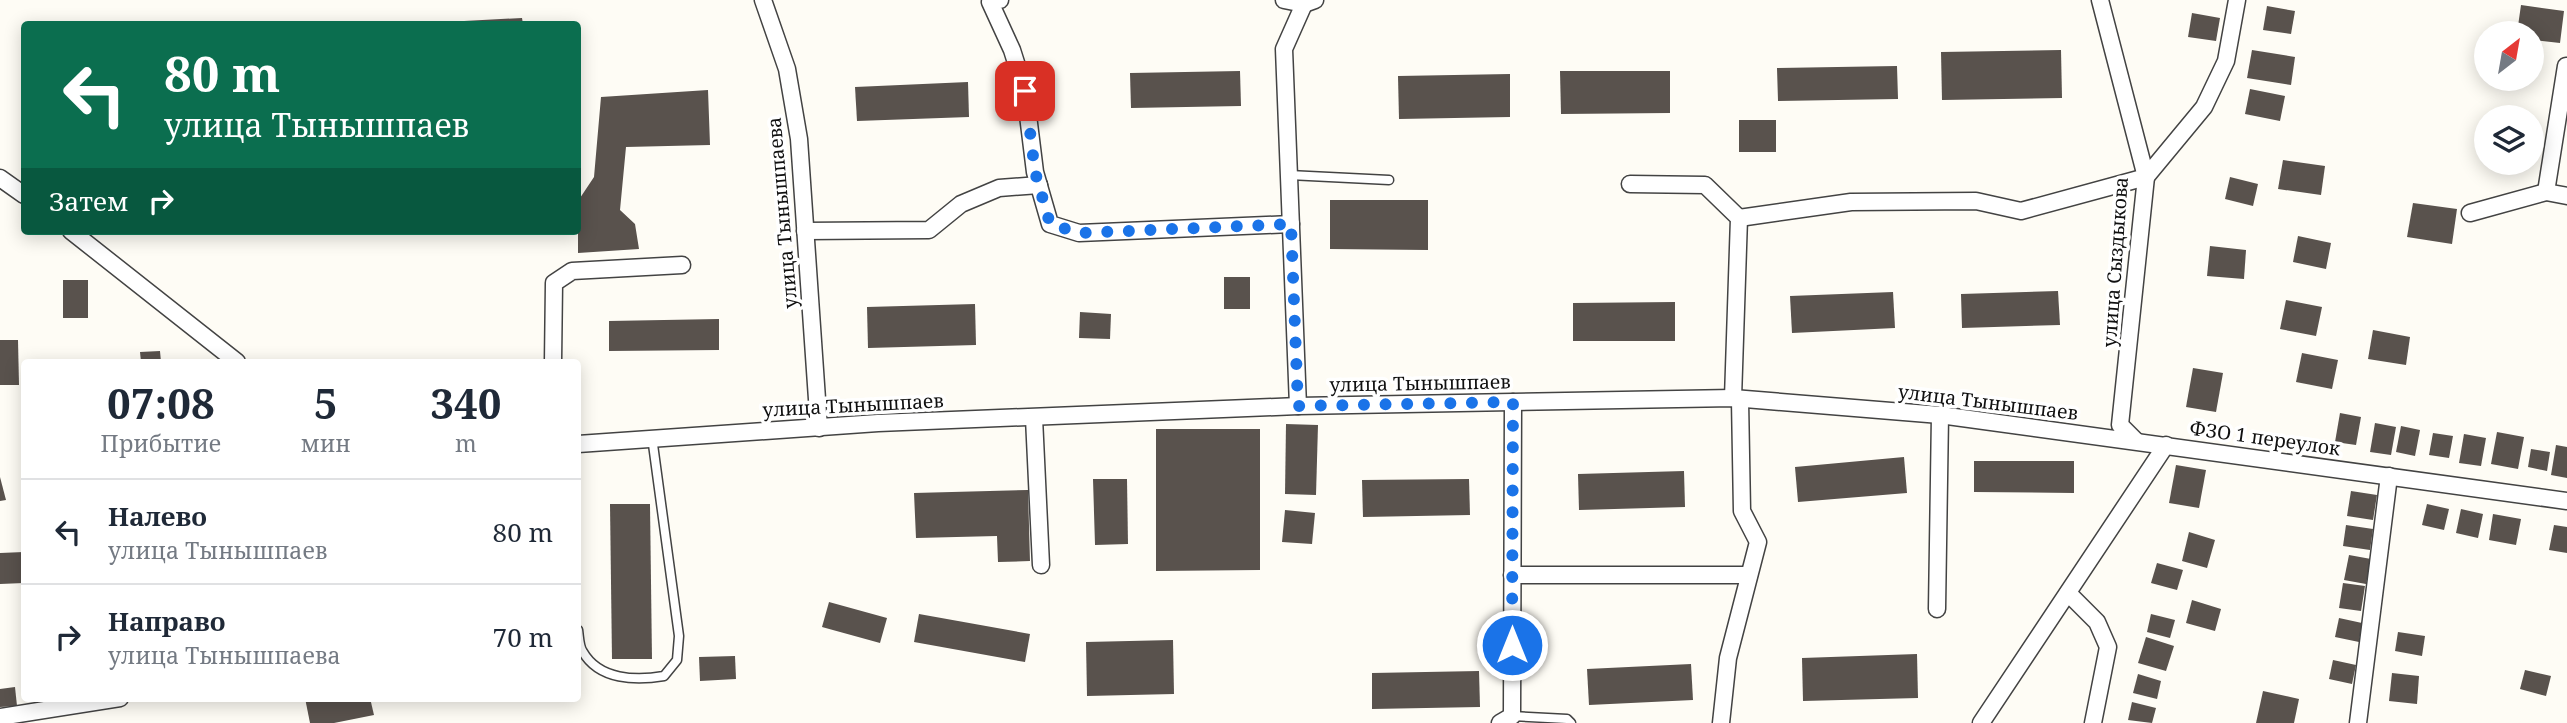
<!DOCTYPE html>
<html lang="ru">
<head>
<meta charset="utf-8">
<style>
  :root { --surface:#fff; --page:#f2f2f3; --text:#1f2937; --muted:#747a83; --line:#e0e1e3 }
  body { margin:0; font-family:"Noto Serif",serif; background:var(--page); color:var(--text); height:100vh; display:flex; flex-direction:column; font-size:26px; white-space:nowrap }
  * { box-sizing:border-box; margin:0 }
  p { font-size:23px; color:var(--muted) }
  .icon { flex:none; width:38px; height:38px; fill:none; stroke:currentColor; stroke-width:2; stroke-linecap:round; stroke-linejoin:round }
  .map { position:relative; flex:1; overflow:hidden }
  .side { position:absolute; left:21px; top:359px; width:560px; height:343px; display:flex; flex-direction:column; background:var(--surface); border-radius:7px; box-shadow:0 4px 18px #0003 }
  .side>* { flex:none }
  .top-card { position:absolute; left:21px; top:21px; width:560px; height:214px; border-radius:7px; box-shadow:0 4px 18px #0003; background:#0b6e4f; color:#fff; overflow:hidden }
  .needle { width:46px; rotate:31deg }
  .tools { position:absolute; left:2474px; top:21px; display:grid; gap:14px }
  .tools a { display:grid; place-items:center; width:70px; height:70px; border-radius:50%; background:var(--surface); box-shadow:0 4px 18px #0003; font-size:35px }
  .pin { position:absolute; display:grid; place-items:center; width:60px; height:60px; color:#fff; margin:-30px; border-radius:14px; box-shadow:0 4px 10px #0006 }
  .me { position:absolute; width:77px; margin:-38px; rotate:0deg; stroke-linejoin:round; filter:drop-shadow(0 0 5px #0008) }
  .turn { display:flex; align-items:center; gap:24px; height:147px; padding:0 28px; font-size:32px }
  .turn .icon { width:91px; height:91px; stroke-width:2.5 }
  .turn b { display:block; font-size:49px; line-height:60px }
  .then { display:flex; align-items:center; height:66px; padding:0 28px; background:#0003; gap:14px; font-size:26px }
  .eta { display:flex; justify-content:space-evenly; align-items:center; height:119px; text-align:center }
  .eta b { font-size:42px; font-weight:700; line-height:49px }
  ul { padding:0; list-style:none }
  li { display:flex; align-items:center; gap:21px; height:105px; padding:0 28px; border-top:2px solid var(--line) }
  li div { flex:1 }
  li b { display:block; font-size:26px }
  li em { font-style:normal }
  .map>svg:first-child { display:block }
  .building { fill:#59524d }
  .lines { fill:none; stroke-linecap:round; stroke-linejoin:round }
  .service-casing { stroke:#434343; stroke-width:11 }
  .minor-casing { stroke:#434343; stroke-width:19 }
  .service { stroke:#fff; stroke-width:8 }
  .minor { stroke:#fff; stroke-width:16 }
  .route { stroke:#1a73e8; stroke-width:12; stroke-dasharray:0 21.6 }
  .labels { text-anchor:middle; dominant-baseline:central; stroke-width:7; stroke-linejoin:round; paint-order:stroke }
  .street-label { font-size:19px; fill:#101010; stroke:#fff }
</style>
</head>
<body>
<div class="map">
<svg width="2567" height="723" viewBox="0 0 2567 723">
  <rect width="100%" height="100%" fill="#fefcf5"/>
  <g class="building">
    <path d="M2521 5 2564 11 2560 43 2532 40V33H2517Z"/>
    <path d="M2267 6 2295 11 2291 34 2263 30Z"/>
    <path d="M2192 13 2220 18 2216 41 2188 37Z"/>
    <path d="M522 18 523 24H464V21Z"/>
    <path d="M2061 50 2062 98 1942 100 1941 52Z"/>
    <path d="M2252 50 2295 57 2291 85 2247 78Z"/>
    <path d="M1897 66 1898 99 1778 101 1777 68Z"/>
    <path d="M1240 71 1241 106 1131 108 1130 73Z"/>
    <path d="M1560 71H1670V113L1561 114Z"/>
    <path d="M1510 74V117L1399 119 1398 76Z"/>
    <path d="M968 82 969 117 857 121 855 87Z"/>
    <path d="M2250 89 2285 96 2280 121 2245 114Z"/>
    <path d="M708 90 710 145 626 147 620 210 635 224 639 249 578 253V201L594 177 601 97Z"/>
    <rect x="1739" y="120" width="37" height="32"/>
    <path d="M2283 160 2325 166 2321 195 2278 189Z"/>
    <path d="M2230 177 2258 184 2253 206 2225 199Z"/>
    <path d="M1330 200H1428V250L1330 249Z"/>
    <path d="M2413 203 2457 209 2452 244 2407 237Z"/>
    <path d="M2298 236 2331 243 2326 269 2293 262Z"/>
    <path d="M2210 246 2246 250 2244 279 2207 276Z"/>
    <rect x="1224" y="277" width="26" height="32"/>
    <rect x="63" y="280" width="25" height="38"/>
    <path d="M2058 291 2060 325 1962 328 1961 294Z"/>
    <path d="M1893 292 1895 328 1792 333 1790 296Z"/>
    <path d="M2286 300 2322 307 2316 336 2280 329Z"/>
    <path d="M1675 302V341H1573V303Z"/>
    <path d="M975 304 976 345 868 348 867 307Z"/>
    <path d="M1080 312 1111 314 1110 339 1079 338Z"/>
    <path d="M719 319V350L609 351V321Z"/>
    <path d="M2373 330 2410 337 2406 365 2368 359Z"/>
    <path d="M0 340H18L19 385H0Z"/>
    <path d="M160 351 161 362H141L140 352Z"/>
    <path d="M2302 353 2338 360 2332 389 2296 382Z"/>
    <path d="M2193 368 2223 373 2216 412 2186 407Z"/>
    <path d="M2340 413 2361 417 2356 445 2335 442Z"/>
    <path d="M2375 423 2396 427 2391 455 2370 452Z"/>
    <path d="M1286 424 1318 425 1316 495 1285 494Z"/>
    <path d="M2401 426 2420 430 2415 456 2396 452Z"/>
    <path d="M1156 429H1260V570L1156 571Z"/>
    <path d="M2497 432 2524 437 2518 469 2491 464Z"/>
    <path d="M2433 433 2453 436 2449 458 2429 455Z"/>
    <path d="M2464 434 2486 438 2481 466 2459 463Z"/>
    <path d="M2556 445 2567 447V478L2551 475Z"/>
    <path d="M2531 449 2550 452 2547 471 2528 467Z"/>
    <path d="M1904 457 1907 493 1798 502 1795 467Z"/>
    <path d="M1974 461H2074V493L1974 492Z"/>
    <path d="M2176 465 2206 470 2199 508 2169 503Z"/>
    <path d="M1684 471 1685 507 1579 510 1578 474Z"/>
    <path d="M0 477 6 500 0 501Z"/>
    <path d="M1093 479H1127L1128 544 1095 545Z"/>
    <path d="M1469 479 1470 515 1363 517 1362 480Z"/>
    <path d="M1028 490 1030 561 998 562 997 536 916 538 914 493Z"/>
    <path d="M2351 491 2377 495 2373 520 2347 516Z"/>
    <path d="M610 504H650L652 659H612Z"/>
    <path d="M2427 504 2449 509 2444 530 2422 525Z"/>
    <path d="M2461 509 2483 514 2478 538 2456 533Z"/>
    <path d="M1285 510 1315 513 1312 544 1282 542Z"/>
    <path d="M2493 514 2521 519 2516 545 2489 540Z"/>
    <path d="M2346 525 2373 529 2370 550 2343 546Z"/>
    <path d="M2554 525 2567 527V553L2549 550Z"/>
    <path d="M2189 532 2215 540 2207 568 2182 561Z"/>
    <path d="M24 552V583L0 584V553Z"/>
    <path d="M2349 555 2371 559 2366 584 2344 580Z"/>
    <path d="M2157 563 2183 570 2177 590 2151 583Z"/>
    <path d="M2343 583 2365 586 2361 611 2339 608Z"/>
    <path d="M2192 600 2221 609 2215 631 2186 623Z"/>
    <path d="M829 602 887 618 880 643 822 627Z"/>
    <path d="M919 614 1030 634 1025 662 914 642Z"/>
    <path d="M2151 614 2175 620 2170 638 2147 632Z"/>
    <path d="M2339 618 2362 623 2359 642 2335 637Z"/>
    <path d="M2398 632 2425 636 2422 656 2395 651Z"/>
    <path d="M2146 637 2174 646 2166 671 2138 663Z"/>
    <path d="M1173 640 1174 694 1087 696 1086 642Z"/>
    <path d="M1917 654 1918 698 1803 701 1802 658Z"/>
    <path d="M735 656 736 679 700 681 699 657Z"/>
    <path d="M2333 660 2356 665 2352 684 2329 679Z"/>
    <path d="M1691 664 1693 700 1589 705 1587 669Z"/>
    <path d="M2525 670 2551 676 2546 696 2520 689Z"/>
    <path d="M1479 671 1480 707 1372 709V673Z"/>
    <path d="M2392 673 2419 676 2417 704 2389 701Z"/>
    <path d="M2138 674 2161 681 2157 699 2133 693Z"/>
    <path d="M15 687 17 706 0 707V689Z"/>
    <path d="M2263 691 2299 699 2294 723H2256Z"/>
    <path d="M305 698H370L374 715 334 723H310Z"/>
    <path d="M2132 702 2156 708 2152 723 2128 720Z"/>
  </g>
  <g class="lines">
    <g class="service-casing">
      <g id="service">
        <path d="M1289 175 1389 180"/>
        <path d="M578 630C579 636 579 647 583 652 599 680 636 681 664 676L677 660 679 636 652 437"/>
        <path d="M1512 716 1567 719 1571 723"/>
      </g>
    </g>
    <g class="minor-casing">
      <g id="minor">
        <path d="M763 0 787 69 799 139 819 428"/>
        <path d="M1000 0 990 2 1012 50 1025 91 1035 172 1050 224 1079 233 1291 224"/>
        <path d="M1284 0 1304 4 1315 0"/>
        <path d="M2100 0 2146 177 2120 425 2136 441"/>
        <path d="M0 178 24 195"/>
        <path d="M1630 184 1705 185 1739 218 1733 398"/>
        <path d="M2546 192 2566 66"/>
        <path d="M2470 213 2546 192 2567 196"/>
        <path d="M1739 218 1851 202 1976 201 2021 211 2146 177 2204 107 2226 61 2237 0"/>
        <path d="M71 231 237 362"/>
        <path d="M805 231 929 230 961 204 999 188 1039 185"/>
        <path d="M553 362 554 283 572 271 682 265"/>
        <path d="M1298 406 1284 49 1304 4"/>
        <path d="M1034 418 1041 565"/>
        <path d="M578 444 878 423 1298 406 1733 398 1940 415 2567 501"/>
        <path d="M1512 575H1749"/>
        <path d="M2068 593 2097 622 2108 647 2093 723"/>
        <path d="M1937 609 1940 415"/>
        <path d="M0 717 120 698"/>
        <path d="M1500 723 1512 716 1513 402"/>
        <path d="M1721 723 1728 658 1758 542 1742 511 1740 400"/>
        <path d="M1981 723 2166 445"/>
        <path d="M2358 723 2389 476"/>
      </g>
    </g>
    <use href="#service" class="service"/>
    <use href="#minor" class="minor"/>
  </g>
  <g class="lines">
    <path class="route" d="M1025 91 1035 172 1050 224 1079 233 1291 224 1298 406 1513 402 1512 645"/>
  </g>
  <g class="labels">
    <g class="street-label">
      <text transform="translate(782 213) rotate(-95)">улица Тынышпаева</text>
      <text transform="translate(2115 262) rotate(-86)">улица Сыздыкова</text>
      <text transform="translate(1420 383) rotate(-1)">улица Тынышпаев</text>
      <text transform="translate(1988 402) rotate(7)">улица Тынышпаев</text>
      <text transform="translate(853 405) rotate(-3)">улица Тынышпаев</text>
      <text transform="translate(2265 438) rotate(8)">ФЗО 1 переулок</text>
    </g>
  </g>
</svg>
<div class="tools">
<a><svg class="needle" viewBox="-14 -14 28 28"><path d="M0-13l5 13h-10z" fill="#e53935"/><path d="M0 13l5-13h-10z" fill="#747a83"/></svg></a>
<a><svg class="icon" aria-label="layers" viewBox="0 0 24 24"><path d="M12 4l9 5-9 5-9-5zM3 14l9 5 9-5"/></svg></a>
</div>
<div class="pin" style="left:1025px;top:91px;background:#d93025"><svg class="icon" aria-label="arrive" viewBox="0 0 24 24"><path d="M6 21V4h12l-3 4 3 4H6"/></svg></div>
<svg class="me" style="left:1512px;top:645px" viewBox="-20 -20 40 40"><circle r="17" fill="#1a73e8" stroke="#fff" stroke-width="3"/><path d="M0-11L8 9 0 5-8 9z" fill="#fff"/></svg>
<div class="top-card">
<div class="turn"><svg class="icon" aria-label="left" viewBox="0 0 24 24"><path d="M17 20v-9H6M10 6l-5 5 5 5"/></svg><div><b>80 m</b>улица Тынышпаев</div></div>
<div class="then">Затем<svg class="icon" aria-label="right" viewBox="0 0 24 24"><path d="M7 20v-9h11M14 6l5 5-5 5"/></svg></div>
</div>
<section class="side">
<div class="eta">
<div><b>07:08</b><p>Прибытие</p></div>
<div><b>5</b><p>мин</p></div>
<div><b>340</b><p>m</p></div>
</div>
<ul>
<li><svg class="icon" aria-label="left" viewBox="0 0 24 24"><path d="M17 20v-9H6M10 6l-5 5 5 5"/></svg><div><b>Налево</b><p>улица Тынышпаев</p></div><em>80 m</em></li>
<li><svg class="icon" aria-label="right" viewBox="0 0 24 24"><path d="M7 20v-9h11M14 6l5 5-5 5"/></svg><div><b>Направо</b><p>улица Тынышпаева</p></div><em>70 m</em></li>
</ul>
</section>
</div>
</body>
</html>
